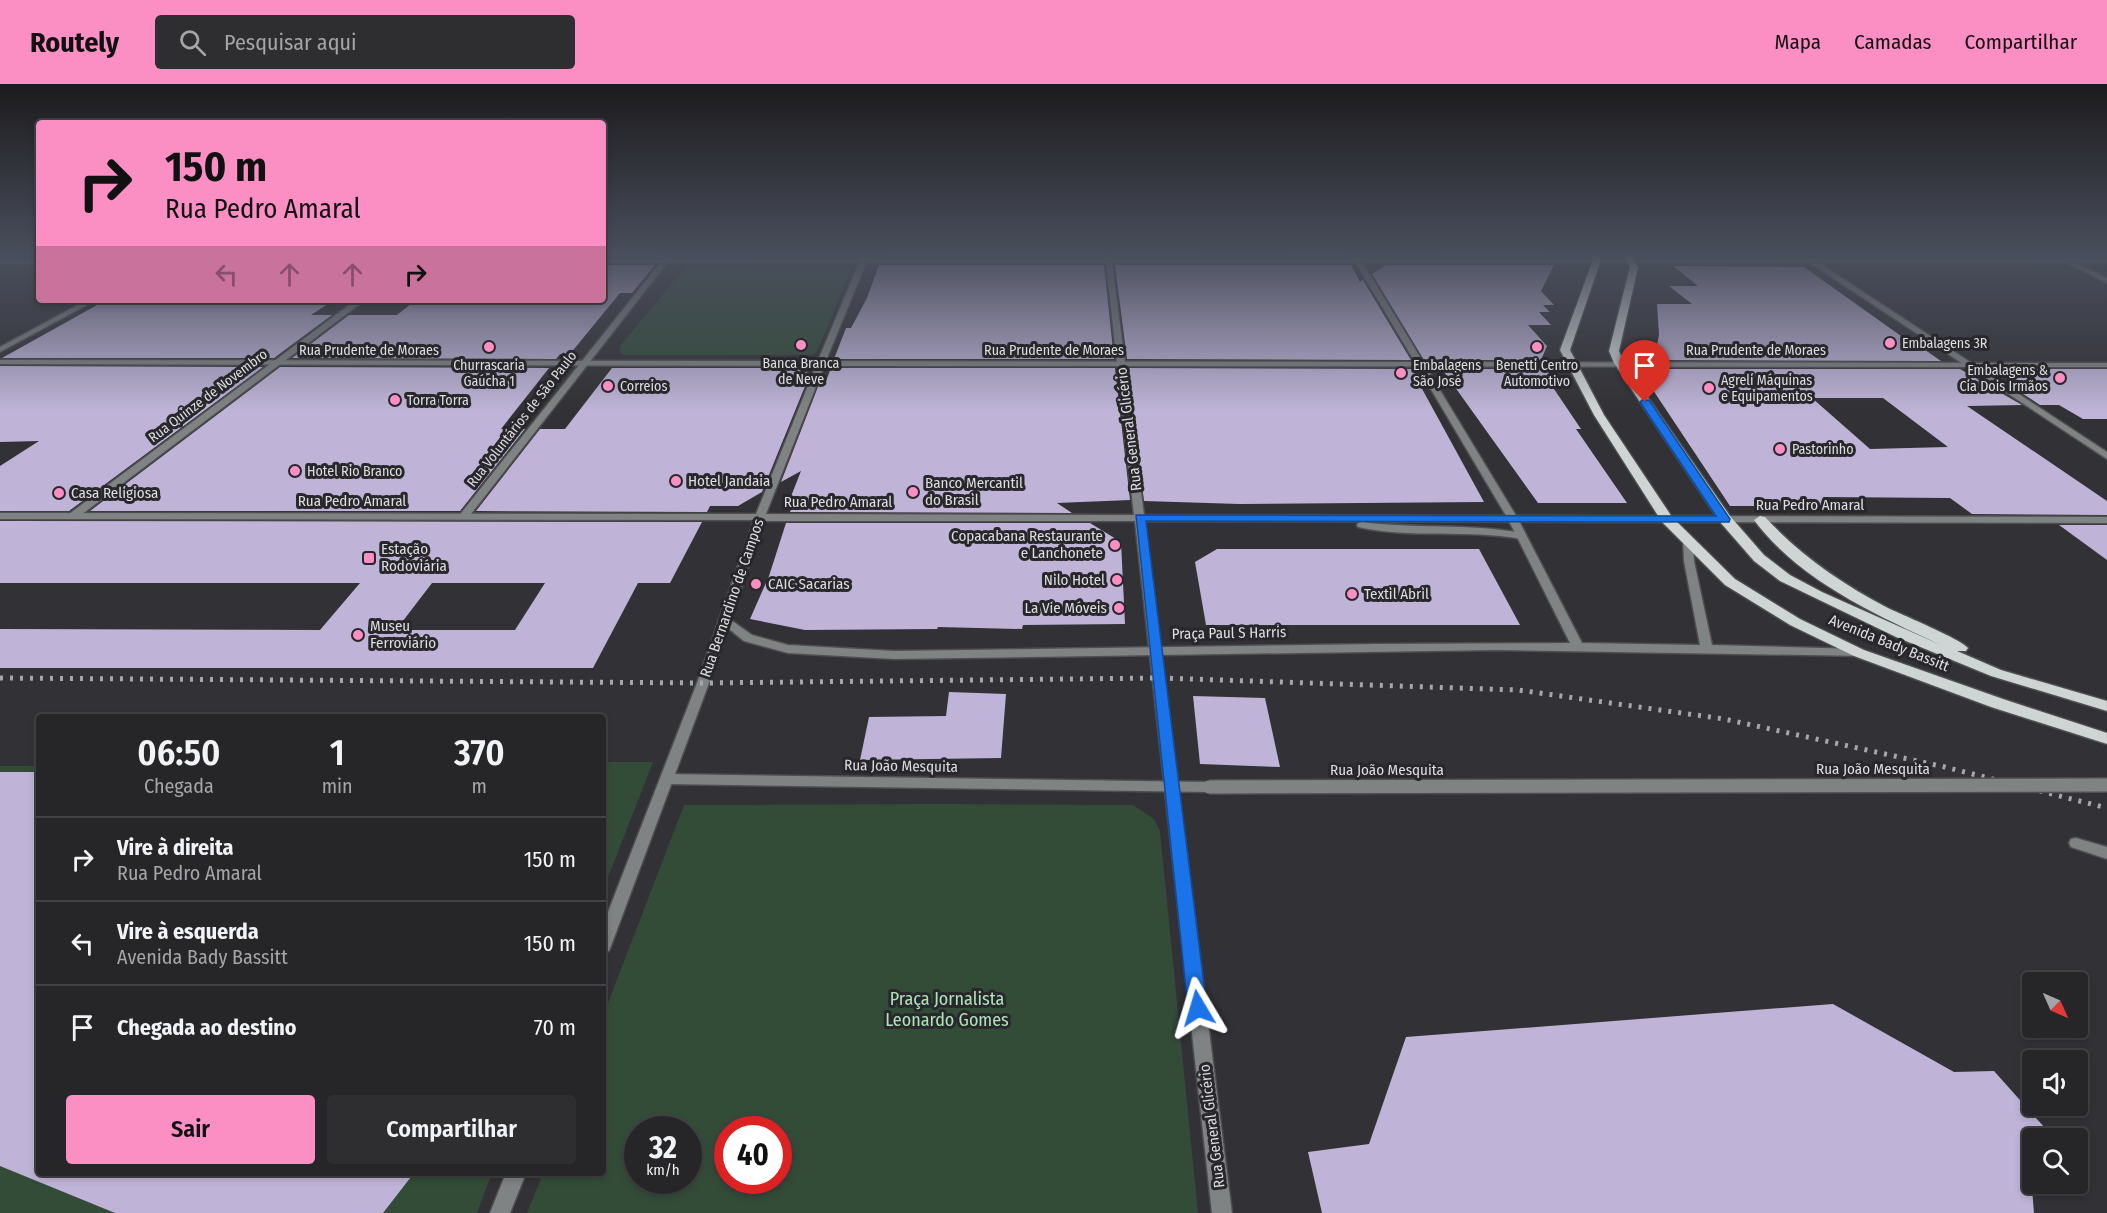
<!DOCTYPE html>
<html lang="pt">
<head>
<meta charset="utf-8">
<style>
  :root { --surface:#262528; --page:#2e2d30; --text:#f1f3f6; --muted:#a4a5a8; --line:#424245; --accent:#fb8fc4 }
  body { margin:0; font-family:"Fira Sans Condensed",sans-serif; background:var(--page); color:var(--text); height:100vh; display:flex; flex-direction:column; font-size:22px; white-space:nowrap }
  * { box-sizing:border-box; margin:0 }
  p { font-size:20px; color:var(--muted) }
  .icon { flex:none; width:33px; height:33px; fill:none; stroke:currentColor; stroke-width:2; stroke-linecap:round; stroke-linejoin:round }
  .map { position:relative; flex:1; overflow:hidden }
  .sheet { position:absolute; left:36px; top:630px; width:570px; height:462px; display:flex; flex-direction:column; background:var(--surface); border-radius:6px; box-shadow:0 3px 9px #0003,0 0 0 2px var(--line) }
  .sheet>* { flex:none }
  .top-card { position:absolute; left:36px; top:36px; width:570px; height:183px; border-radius:6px; box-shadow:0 3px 9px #0003,0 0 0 2px var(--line); background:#fb8fc4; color:#111; overflow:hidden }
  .needle { width:39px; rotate:135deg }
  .controls { position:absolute; left:2022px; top:888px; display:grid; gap:12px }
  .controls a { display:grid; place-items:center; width:66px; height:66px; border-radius:6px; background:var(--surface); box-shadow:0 3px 9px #0003,0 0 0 2px var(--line); font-size:30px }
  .speed { position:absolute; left:624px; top:1032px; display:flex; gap:12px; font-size:30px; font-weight:700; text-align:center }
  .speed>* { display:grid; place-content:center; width:78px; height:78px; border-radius:50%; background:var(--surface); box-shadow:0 3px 9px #0003,0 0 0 2px var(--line); line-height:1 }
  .speed small { font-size:15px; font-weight:400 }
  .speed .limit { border:9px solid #d22; background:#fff; color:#111 }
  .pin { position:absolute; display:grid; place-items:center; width:51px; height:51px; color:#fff; margin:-62px -26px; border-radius:50% 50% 50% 0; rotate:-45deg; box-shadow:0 0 6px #0007 }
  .pin .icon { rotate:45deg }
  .me { position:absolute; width:66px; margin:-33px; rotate:353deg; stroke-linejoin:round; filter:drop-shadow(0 0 4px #0008) }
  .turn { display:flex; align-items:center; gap:21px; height:126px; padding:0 30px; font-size:27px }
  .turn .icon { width:78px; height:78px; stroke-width:2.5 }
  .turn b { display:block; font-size:42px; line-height:51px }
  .lanes { display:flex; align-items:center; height:57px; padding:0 30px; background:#0003; justify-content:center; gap:30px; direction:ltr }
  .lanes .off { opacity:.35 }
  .eta { display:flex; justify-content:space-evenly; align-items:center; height:102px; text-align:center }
  .eta b { font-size:36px; font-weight:600; line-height:42px }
  .button { display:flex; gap:12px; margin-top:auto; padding:12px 30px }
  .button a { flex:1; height:69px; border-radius:6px; background:var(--accent); color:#111; font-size:24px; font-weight:600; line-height:69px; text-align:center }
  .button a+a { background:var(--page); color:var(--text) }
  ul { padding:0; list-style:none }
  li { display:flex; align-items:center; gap:18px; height:84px; padding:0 30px; border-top:2px solid var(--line) }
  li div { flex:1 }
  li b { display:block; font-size:22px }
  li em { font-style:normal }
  header { display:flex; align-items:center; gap:36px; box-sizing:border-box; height:84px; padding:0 30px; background:var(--accent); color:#111 }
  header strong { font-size:28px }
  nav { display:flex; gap:33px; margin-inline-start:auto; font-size:21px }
  .search { width:420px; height:54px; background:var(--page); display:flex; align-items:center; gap:15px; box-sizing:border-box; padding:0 21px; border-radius:6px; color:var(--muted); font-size:22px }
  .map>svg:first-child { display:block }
  .green { fill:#334c38; fill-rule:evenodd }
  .building { fill:#bfb4d7; fill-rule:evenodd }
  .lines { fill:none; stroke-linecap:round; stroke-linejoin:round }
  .minor-casing { stroke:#4e4d50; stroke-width:3 }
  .tertiary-casing { stroke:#4e4d50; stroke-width:3 }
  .primary-casing { stroke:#4e4d50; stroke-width:3 }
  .minor { fill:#808383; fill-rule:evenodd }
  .tertiary { fill:#808383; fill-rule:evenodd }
  .primary { fill:#cfd4d4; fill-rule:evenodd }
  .rail { stroke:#a7a6aa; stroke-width:5; stroke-dasharray:3 7; stroke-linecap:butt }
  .minor-bridge-casing { stroke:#4e4d50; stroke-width:16; stroke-linecap:butt }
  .minor-bridge { stroke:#808383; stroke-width:13 }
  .route { fill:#1a73e8; stroke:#114b97; stroke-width:1.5 }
  .poi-dot { fill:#fb8fc4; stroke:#28272b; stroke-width:2 }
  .labels { text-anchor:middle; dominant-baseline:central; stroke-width:6; stroke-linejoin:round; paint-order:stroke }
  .far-poi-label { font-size:14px; fill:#dedde0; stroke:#28272b; text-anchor:start }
  .far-street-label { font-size:14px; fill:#dedde0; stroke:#28272b }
  .street-label { font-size:15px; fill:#dedde0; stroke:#28272b }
  .poi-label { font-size:15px; fill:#dedde0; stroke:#28272b; text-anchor:start }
  .near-park-label { font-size:18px; fill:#ade3b8; stroke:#28272b }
</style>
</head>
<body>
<header>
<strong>Routely</strong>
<div class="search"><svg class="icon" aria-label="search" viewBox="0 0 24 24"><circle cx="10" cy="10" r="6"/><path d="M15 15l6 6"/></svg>Pesquisar aqui</div>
<nav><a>Mapa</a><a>Camadas</a><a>Compartilhar</a></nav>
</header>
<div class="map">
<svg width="2107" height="1129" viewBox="0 0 2107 1129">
  <rect width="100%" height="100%" fill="#323135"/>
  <g class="green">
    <path d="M687 169H856L842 173 693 175 688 174Z"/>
    <path d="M833 180 849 185 850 188 817 268 812 271H624L620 268V262L684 185 697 182Z"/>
    <path d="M603 678H653L603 806Z"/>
    <path d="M0 682H39V1089H492L477 1129H0Z"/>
    <path d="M944 720 1133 721 1154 735 1160 747 1198 1129H527L543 1089H603V932L684 721ZM638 1046H688V1096H638ZM728 1046H778V1096H728Z"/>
  </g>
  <g class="building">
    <path d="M603 169H664L662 173H603Z"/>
    <path d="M883 169H1105L1103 173H882Z"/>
    <path d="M1112 169H1202L1203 173H1114Z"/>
    <path d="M1287 169H1344L1346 173H1288Z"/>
    <path d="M1436 169H1546L1550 173H1439Z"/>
    <path d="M603 181H655L632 209H620L570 270H560L556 275 292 274 349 231H397L416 216H495L491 219 603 218Z"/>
    <path d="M879 181H1104L1114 275H834L846 244H851L867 214Z"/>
    <path d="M1115 181H1351L1360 198 1363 196 1411 276 1127 275Z"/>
    <path d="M1386 181H1554L1541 207 1554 221H1543L1550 228H1539L1551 241H1528L1547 262 1541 276H1424L1372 190Z"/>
    <path d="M1673 182 1804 183 1901 252H1905L1941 277 1654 276 1659 251 1657 220H1692L1669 202H1698Z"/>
    <path d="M106 216H334L311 231H332L274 274H2Z"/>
    <path d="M0 282 263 283 69 427H0V382L39 357 0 358Z"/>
    <path d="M280 283 549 284 501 345H525L460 427H90Z"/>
    <path d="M612 284H797L810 290 762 408 738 422H710L707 428 476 427 540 345H565Z"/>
    <path d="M831 284H1115L1130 416 1057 419 1072 429 790 428 793 421 788 420 801 387 781 398 821 295 826 297Z"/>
    <path d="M1128 284 1416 285 1419 289 1415 292 1484 418 1239 420 1144 417Z"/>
    <path d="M1442 285H1546L1558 302H1552L1581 345H1576L1627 419H1538Z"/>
    <path d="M1652 285H1960L2022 321 1967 322 2107 417V431L1972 430 1950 414 1823 413 1831 422H1730L1649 300ZM1812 314H1883L1948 363 1870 365Z"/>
    <path d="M2019 285H2107V335H2083L2059 321H2040L2006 299Z"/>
    <path d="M0 437 702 438 670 499H638L593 584H0V545L320 546 360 499H0ZM432 499H545L515 546H396Z"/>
    <path d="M786 439H1090L1121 458 1125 540 1023 541 1022 545 938 543 937 545 805 546 750 535 769 492Z"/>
    <path d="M2059 441H2107V476Z"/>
    <path d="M1217 465H1479L1520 541H1206L1195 478Z"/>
    <path d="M949 608 1006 610 1001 674 860 676 869 633 946 632Z"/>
    <path d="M1193 612 1265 614 1280 683 1200 680Z"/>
    <path d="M0 688H39V1089H414L383 1129H115L0 1082Z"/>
    <path d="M1833 920 1954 988 1994 987 2054 1054H2032V1078L2030 1079 2034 1129H1322L1308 1068 1369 1060 1406 953Z"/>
  </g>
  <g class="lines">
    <g class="minor-casing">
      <g id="minor">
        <path d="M864 169H870L868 175H1105L1107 169 1110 170 1112 175H1354L1353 173 1356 171 1361 175H2107V179H2075L2107 194V199L2067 179H1819L2107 368V375L1810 179H1363L1518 435 1582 559 1700 561 1684 477 1683 455 1688 452 1693 455 1694 477 1712 561 1859 565 1863 566 1865 569 1863 572 1497 566 894 575 788 569 744 557 718 536 720 534H728L752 551 788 561 894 567 1376 560 1570 559 1508 435 1356 179H1112L1125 279 1121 281 1117 279 1106 179H866L825 279 821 281 817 279 859 179H667L467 435H459L458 433 660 179H603V175H663L669 170 672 172 670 175H861Z"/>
        <rect x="0" y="176" width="39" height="4"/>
        <path d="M87 216H96L0 268V263Z"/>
        <path d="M356 216H365L77 434H69V430Z"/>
        <path d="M667 690 1209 698 1214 700 1216 703 1214 706 1209 708 667 700 662 698 660 695 662 692Z"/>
        <path d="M2076 754 2107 763V775L2071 763 2069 759 2071 755Z"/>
      </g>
    </g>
    <g class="tertiary-casing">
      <g id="tertiary">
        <path d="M0 276 2107 279V283L1125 282 1144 431 2107 433V439L1145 437 1232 1129H1212L1135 437H764L709 599 611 862 609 867 603 868V841L697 599 754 436 0 435V429L756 430 816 282 0 280ZM824 282H1117L1134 431 766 430Z"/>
        <path d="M1362 438C1415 445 1468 439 1521 449L1526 452 1521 455C1467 445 1410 455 1358 443L1357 441 1358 439Z"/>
        <path d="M506 1089H526L510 1129H490Z"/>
      </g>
    </g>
    <g class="primary-casing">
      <g id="primary">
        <path d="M1588 169H1596L1601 176 1570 266 1604 331 1672 433 1735 495 1800 535 1864 566 2003 615 2107 649V660L1991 623 1854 572 1790 541 1725 501 1662 438 1594 331 1560 266 1593 176Z"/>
        <path d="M1622 169H1630L1638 183 1619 267 1624 279 1730 432 1764 471 1790 491 1822 508 1952 566C1883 534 1801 499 1754 436L1760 432 1765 433C1800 471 1841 499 1886 523 1902 531 1961 555 1968 564L1966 567H1957L2001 586 2107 617V627L1991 592 1896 553 1780 497 1754 477 1720 438 1614 279 1609 267 1630 183Z"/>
      </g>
    </g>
    <use href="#minor" class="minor"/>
    <use href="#tertiary" class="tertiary"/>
    <use href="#primary" class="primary"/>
    <path class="rail" d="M0 594 703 599 1160 594 1518 606 1724 635 1945 683 2107 724"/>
    <g class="minor-bridge-casing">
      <path id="minor-bridge" d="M1209 703 2107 701"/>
    </g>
    <use href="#minor-bridge" class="minor-bridge"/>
  </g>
  <linearGradient id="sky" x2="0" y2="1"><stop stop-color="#1c1b1d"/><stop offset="0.52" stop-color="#494e5c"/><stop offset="1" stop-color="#494e5c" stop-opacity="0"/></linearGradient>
  <rect width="2107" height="327" fill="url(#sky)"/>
  <path class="route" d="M1642 316H1649L1730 435 1729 438 1146 437 1207 924 1205 929 1198 932 1191 929 1188 924 1136 431 1716 432 1640 318Z"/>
  <g class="poi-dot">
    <circle cx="1890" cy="259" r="6"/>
    <circle cx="801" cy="261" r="6"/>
    <circle cx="489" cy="263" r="6"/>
    <circle cx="1537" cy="263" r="6"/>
    <circle cx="1401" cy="289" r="6"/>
    <circle cx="2060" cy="294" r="6"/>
    <circle cx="608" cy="302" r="6"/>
    <circle cx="1709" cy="304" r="6"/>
    <circle cx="395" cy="316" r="6"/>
    <circle cx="1780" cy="365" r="6"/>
    <circle cx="295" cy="387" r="6"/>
    <circle cx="676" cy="397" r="6"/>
    <circle cx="913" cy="408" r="6"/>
    <circle cx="59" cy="409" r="6"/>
    <circle cx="1115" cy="461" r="6"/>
    <rect x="363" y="468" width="12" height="12" rx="3"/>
    <circle cx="1117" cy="496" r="6"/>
    <circle cx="756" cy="500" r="6"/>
    <circle cx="1352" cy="510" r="6"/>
    <circle cx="1119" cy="524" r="6"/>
    <circle cx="358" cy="551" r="6"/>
  </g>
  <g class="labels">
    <g class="far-poi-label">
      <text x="1902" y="259">Embalagens 3R</text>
      <text x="801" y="279" text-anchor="middle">Banca Branca<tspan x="801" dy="16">de Neve</tspan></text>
      <text x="489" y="281" text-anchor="middle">Churrascaria<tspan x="489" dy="16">Gaúcha 1</tspan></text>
      <text x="1413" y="281">Embalagens<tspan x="1413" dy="16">São José</tspan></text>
      <text x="1537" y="281" text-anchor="middle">Benetti Centro<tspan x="1537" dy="16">Automotivo</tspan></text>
      <text x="2048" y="286" text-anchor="end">Embalagens &amp;<tspan x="2048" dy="16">Cia Dois Irmãos</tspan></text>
      <text x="1721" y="296">Agreli Máquinas<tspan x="1721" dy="16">e Equipamentos</tspan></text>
      <text x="620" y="302">Correios</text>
      <text x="407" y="316">Torra Torra</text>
      <text x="1792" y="365">Pastorinho</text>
      <text x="307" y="387">Hotel Rio Branco</text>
    </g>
    <g class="far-street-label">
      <text x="369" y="266">Rua Prudente de Moraes</text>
      <text x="1054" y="266">Rua Prudente de Moraes</text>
      <text x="1756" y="266">Rua Prudente de Moraes</text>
      <text transform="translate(208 312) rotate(-37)">Rua Quinze de Novembro</text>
      <text transform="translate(522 335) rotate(-52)">Rua Voluntários de São Paulo</text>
    </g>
    <g class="street-label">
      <text transform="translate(1129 345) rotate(-97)">Rua General Glicério</text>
      <text x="352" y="417">Rua Pedro Amaral</text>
      <text x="838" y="418">Rua Pedro Amaral</text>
      <text x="1810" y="421">Rua Pedro Amaral</text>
      <text transform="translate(732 514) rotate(-71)">Rua Bernardino de Campos</text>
      <text transform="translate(1229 549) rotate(-1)">Praça Paul S Harris</text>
      <text transform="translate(1889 559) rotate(22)">Avenida Bady Bassitt</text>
      <text transform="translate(901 682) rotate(1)">Rua João Mesquita</text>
      <text x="1873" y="685">Rua João Mesquita</text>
      <text x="1387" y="686">Rua João Mesquita</text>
      <text transform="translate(1212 1042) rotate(-97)">Rua General Glicério</text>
    </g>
    <g class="poi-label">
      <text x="688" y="397">Hotel Jandaia</text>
      <text x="925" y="399">Banco Mercantil<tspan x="925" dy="17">do Brasil</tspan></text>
      <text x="71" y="409">Casa Religiosa</text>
      <text x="1103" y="452" text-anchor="end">Copacabana Restaurante<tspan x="1103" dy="17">e Lanchonete</tspan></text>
      <text x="381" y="465">Estação<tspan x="381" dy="17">Rodoviária</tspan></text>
      <text x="1105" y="496" text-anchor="end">Nilo Hotel</text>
      <text x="768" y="500">CAIC Sacarias</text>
      <text x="1364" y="510">Textil Abril</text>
      <text x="1107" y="524" text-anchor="end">La Vie Móveis</text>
      <text x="370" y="542">Museu<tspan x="370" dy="17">Ferroviário</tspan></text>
    </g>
    <g class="near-park-label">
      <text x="947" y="915">Praça Jornalista<tspan x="947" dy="21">Leonardo Gomes</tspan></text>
    </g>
  </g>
</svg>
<div class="controls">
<a><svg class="needle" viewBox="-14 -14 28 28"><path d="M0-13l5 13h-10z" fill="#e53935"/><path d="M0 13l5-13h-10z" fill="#a4a5a8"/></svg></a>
<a><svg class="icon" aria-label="sound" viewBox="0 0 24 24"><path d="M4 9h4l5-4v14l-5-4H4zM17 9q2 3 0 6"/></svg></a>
<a><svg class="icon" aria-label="search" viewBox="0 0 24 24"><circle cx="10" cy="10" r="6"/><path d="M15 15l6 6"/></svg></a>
</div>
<div class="speed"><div>32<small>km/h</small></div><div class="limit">40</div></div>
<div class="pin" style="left:1645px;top:318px;background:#d93025"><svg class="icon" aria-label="arrive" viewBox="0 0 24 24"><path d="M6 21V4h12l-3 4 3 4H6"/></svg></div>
<svg class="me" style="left:1198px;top:924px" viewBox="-20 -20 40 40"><path d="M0-17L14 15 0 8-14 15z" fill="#1a73e8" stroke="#fff" stroke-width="4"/></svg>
<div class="top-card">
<div class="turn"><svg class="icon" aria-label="right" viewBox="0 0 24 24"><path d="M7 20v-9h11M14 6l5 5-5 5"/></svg><div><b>150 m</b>Rua Pedro Amaral</div></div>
<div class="lanes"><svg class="icon off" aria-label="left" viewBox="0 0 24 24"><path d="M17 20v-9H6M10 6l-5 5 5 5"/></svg><svg class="icon off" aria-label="ahead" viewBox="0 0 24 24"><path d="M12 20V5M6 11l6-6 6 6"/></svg><svg class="icon off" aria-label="ahead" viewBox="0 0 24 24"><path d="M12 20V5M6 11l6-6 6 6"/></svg><svg class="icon" aria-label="right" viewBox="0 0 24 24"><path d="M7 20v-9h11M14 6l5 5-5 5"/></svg></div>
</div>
<section class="sheet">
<div class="eta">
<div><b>06:50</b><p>Chegada</p></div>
<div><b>1</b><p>min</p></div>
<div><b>370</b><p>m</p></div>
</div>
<ul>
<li><svg class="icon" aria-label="right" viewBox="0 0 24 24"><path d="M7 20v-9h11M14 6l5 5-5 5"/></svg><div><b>Vire à direita</b><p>Rua Pedro Amaral</p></div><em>150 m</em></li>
<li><svg class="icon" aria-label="left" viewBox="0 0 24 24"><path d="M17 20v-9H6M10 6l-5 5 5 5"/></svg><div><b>Vire à esquerda</b><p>Avenida Bady Bassitt</p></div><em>150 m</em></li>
<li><svg class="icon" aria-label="arrive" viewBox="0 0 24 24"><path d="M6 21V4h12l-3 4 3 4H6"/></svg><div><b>Chegada ao destino</b></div><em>70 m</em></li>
</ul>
<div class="button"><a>Sair</a><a>Compartilhar</a></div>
</section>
</div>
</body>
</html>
